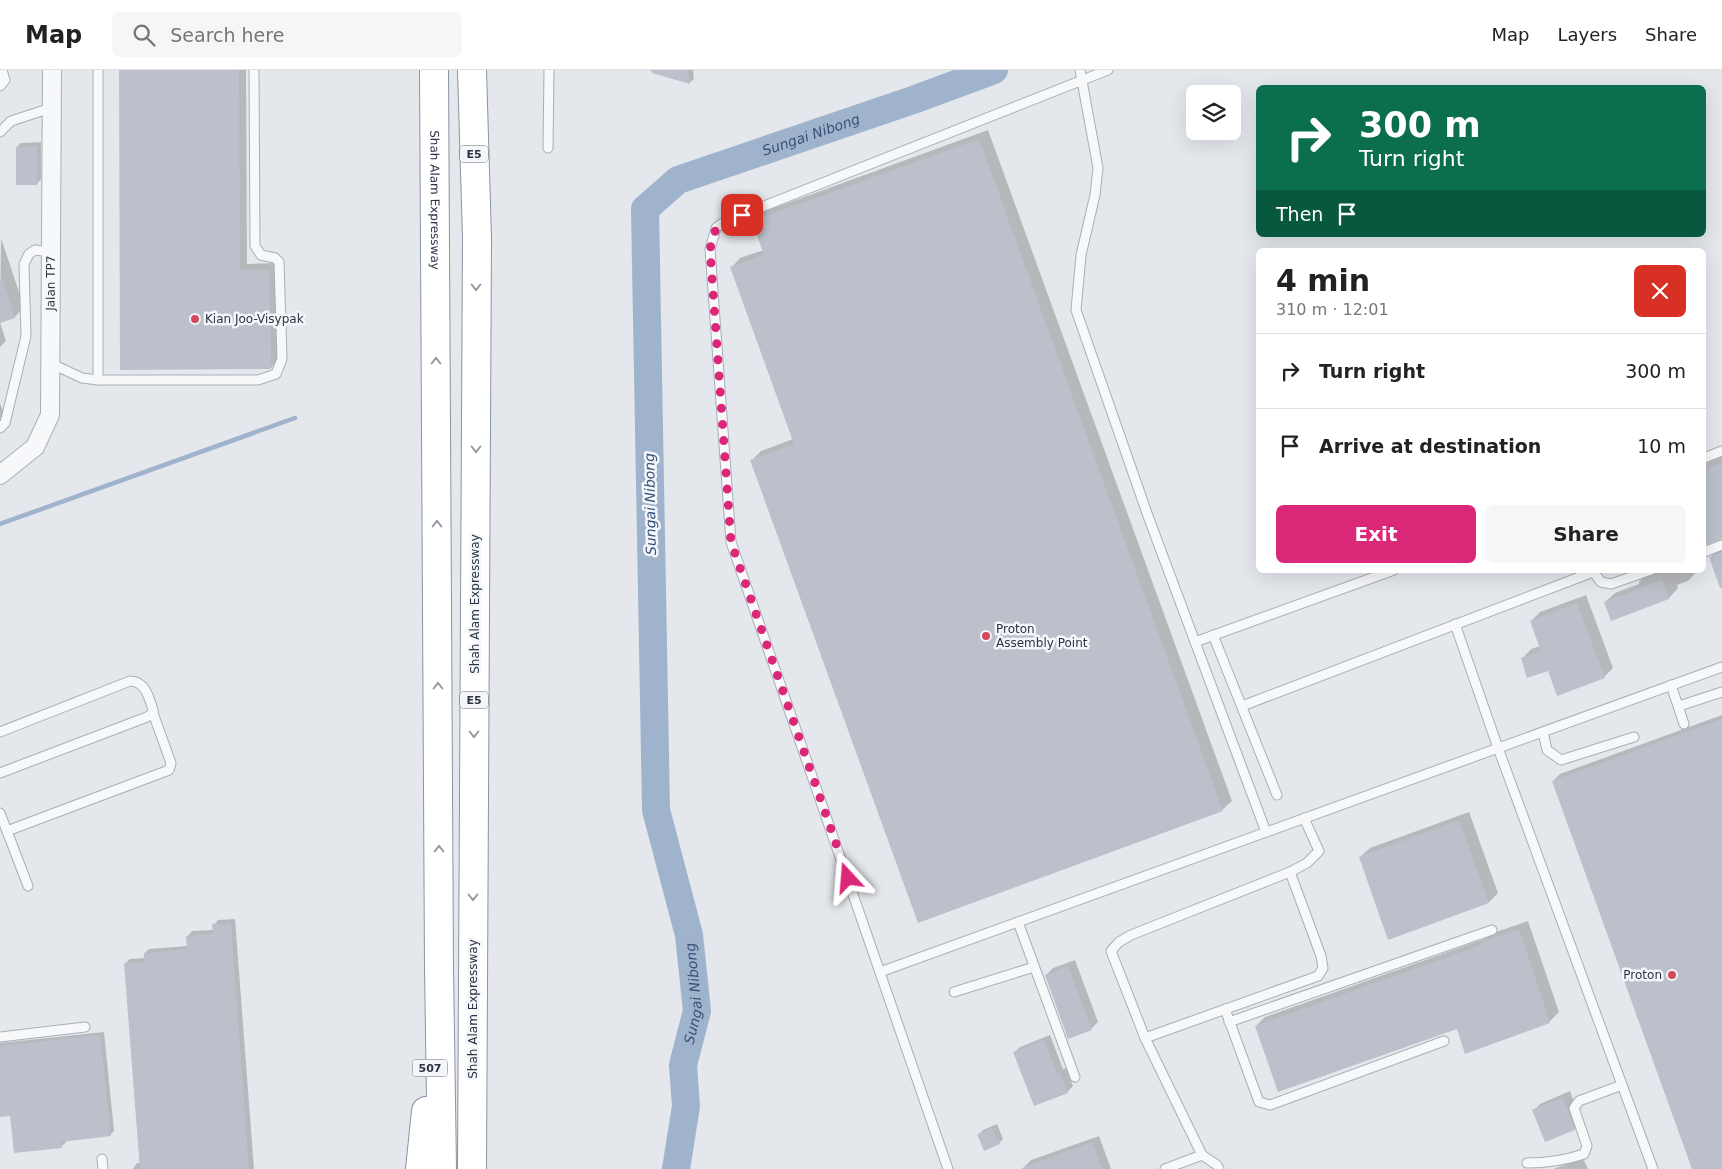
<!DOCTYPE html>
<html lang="en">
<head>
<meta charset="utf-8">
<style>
  :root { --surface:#fff; --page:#f6f6f6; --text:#222; --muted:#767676; --line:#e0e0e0; --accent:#db2777 }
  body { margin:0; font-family:"DejaVu Sans",sans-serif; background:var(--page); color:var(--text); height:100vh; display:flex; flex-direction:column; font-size:19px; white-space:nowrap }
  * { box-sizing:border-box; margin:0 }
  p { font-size:16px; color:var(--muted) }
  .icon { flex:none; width:28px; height:28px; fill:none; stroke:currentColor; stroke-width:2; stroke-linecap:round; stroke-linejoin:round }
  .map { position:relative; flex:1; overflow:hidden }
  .details { position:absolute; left:1256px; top:178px; width:450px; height:325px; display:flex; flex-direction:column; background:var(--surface); border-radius:8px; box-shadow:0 5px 20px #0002 }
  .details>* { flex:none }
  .hud { position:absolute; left:1256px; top:15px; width:450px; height:152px; border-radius:8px; box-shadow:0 5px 20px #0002; background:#0b6e4f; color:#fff; overflow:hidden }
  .controls { position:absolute; left:1186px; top:15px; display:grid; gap:10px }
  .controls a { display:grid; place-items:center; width:55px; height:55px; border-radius:8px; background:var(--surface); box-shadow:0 5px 20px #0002; font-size:25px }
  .pin { position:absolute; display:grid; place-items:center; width:42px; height:42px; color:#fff; margin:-21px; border-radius:10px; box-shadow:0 2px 8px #0006 }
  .me { position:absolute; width:55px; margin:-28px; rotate:341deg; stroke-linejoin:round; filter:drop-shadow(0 0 4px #0008) }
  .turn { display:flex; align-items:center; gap:18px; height:105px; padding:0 20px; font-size:22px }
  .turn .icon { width:65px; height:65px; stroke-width:2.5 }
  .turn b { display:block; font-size:35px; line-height:42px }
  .then { display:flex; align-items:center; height:48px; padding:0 20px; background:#0003; gap:10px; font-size:19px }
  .round { display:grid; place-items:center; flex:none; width:52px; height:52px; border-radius:8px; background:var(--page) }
  .headline { display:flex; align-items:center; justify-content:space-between; height:85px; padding:0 20px }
  h1 { font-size:30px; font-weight:600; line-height:38px }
  .cta { display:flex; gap:10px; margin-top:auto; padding:10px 20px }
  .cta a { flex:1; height:58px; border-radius:8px; background:var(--accent); color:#fff; font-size:20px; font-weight:600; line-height:58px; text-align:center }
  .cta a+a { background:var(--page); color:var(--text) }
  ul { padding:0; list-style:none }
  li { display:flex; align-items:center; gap:15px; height:75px; padding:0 20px; border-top:1px solid var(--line) }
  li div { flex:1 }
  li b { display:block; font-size:19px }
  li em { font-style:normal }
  header { display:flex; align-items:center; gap:30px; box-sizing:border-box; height:70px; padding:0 25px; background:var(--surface); border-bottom:1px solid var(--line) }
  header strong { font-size:24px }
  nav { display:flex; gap:28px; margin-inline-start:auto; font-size:18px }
  .search { width:350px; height:45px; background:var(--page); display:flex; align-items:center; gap:12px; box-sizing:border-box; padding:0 18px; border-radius:8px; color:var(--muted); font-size:19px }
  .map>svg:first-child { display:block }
  .shadow { fill:#0003 }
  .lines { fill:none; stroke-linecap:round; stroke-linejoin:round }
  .stream { stroke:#9fb4cc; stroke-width:4.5 }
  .river { stroke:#9fb4cc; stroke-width:28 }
  .building { fill:#bbc0ca }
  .service-casing { stroke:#a9aeb7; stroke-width:11 }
  .minor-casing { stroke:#a9aeb7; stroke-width:20 }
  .motorway-casing { stroke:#8b94a3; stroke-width:30 }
  .service { stroke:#f7f8fa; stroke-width:9 }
  .minor { stroke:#f7f8fa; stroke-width:18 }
  .motorway { stroke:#fff; stroke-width:28 }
  .oneway { stroke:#959aa2 }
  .route { stroke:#db2777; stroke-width:9; stroke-dasharray:0 16.2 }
  .poi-dot { fill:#d1495b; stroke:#f4f6f9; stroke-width:2 }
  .labels { text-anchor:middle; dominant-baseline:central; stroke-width:5; stroke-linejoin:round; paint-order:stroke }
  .shield { fill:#f4f6f9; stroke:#676e7b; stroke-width:1 }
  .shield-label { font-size:11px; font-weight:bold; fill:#2b3445 }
  .street-label { font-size:12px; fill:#2b3445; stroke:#f4f6f9 }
  .poi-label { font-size:12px; fill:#2b3445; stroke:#f4f6f9; text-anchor:start }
  .water-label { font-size:14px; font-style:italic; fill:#34527a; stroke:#f4f6f9 }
</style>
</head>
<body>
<header>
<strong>Map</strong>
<div class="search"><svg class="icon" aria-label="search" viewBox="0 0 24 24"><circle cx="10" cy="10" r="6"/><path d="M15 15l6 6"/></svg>Search here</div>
<nav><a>Map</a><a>Layers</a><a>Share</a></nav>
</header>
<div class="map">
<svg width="1722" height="1099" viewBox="0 0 1722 1099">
  <rect width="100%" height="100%" fill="#e4e7ec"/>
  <g class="shadow">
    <path d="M120 0H246L247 194 277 193 278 290 271 298Z"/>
    <path d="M649 0H693L694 9 689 13Z"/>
    <path d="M988 60 1232 731 1222 740 751 391 761 381 793 369 731 198 740 188 764 180 754 152 763 142Z"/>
    <path d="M41 72V109L37 114 17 77 21 73Z"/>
    <path d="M1 168 24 237 15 247 0 252Z"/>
    <path d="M0 252 6 271 0 277Z"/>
    <path d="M0 333 4 344 0 348Z"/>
    <path d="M1722 387V468L1705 473 1704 472V394Z"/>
    <path d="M1722 477V519L1710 487Z"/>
    <path d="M1655 500H1697V501L1688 511 1677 515 1678 518 1669 528 1612 549 1605 532 1615 523 1639 514V512L1648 502Z"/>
    <path d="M1586 525 1613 598 1604 607 1549 599 1522 589 1531 579 1540 576 1531 551 1540 542Z"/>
    <path d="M1722 645V1099H1694L1553 711 1560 704Z"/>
    <path d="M1469 742 1498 823 1489 832 1360 787 1370 778Z"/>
    <path d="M235 849 254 1099H133L137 1093H140L125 894 130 889 145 888V883L149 879 188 876V866L192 861 214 860V855L218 850Z"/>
    <path d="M1528 851 1559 942 1550 951 1466 982 1457 957 1256 956 1265 947 1487 868 1490 864Z"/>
    <path d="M1075 890 1098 952 1091 959 1046 905 1053 898Z"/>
    <path d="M104 962 114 1061 110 1065 66 1070V1072L61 1077 11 1045 0 1046V973Z"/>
    <path d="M1050 965 1063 999 1066 998 1073 1016 1067 1022 1014 983 1020 977Z"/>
    <path d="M1570 1021 1581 1052 1574 1059 1533 1041 1540 1034Z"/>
    <path d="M997 1054 1003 1069 999 1073 978 1065 983 1060Z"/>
    <path d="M1099 1066 1111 1099H1025L1024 1097 1031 1090Z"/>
    <path d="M1583 1088 1588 1099H1553Z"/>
  </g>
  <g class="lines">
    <path class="stream" d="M0 454 295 348"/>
    <path class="river" id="s1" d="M676 1099 686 1036 683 995 697 941 689 865 656 740 645 139 678 110 913 30 994 0"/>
  </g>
  <g class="building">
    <path d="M119 0H239L240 200H270L271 299 120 300Z"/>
    <path d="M652 0H688L690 14 652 3Z"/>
    <path d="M979 69 1223 741 918 853 750 390 794 374 730 197 764 185 752 151Z"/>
    <path d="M37 76V115H16V77Z"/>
    <path d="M0 209H2L15 248 0 253Z"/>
    <path d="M1722 393V469L1705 475 1704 399Z"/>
    <path d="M1722 482V518H1720L1709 487Z"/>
    <path d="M1662 510 1669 529 1611 551 1604 532Z"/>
    <path d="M1577 533 1605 608 1557 626 1548 601 1527 608 1521 588 1541 581 1530 551Z"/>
    <path d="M1722 649V1099H1692L1552 711Z"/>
    <path d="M1459 750 1489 833 1388 870 1359 787Z"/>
    <path d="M231 853 249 1099H140L124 893 144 892V883L187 879 186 866 213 863 212 854Z"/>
    <path d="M1519 859 1550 953 1465 984 1457 959 1278 1022 1255 956 1481 875 1480 873Z"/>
    <path d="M1068 896 1092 960 1068 969 1045 905Z"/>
    <path d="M100 965 111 1066 61 1072 62 1078 14 1083 10 1046 0 1047V976Z"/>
    <path d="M1044 970 1057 1004 1060 1003 1068 1023 1034 1036 1013 982Z"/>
    <path d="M1563 1027 1575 1060 1545 1072 1532 1040Z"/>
    <path d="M992 1058 1000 1074 984 1081 977 1064Z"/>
    <path d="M1092 1072 1102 1099H1022V1098Z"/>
  </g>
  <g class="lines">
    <g class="service-casing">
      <g id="service">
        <path d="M1080 0 1098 98 1095 125 1081 185 1076 240 1148 446 1266 762"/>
        <path d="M0 16 5 10 2 0"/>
        <path d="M0 62 11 51 51 38"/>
        <path d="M548 78 549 0"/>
        <path d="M50 293 82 308 98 310H258L276 304 282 289 279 192 275 188 261 185 255 176 254 0"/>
        <path d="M98 310V0"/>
        <path d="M0 358 5 353 26 266 24 194 29 184 35 180 51 182"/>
        <path d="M1704 388 1722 381"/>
        <path d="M1704 482 1722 475"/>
        <path d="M1592 500 1601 512 1611 514 1651 500"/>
        <path d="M1455 554 1498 678 1653 1099"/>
        <path d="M1213 565 1277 725"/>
        <path d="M1195 572 1394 500"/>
        <path d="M1671 615 1684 654"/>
        <path d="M1242 636 1593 502"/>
        <path d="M1679 636 1722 622"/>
        <path d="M0 662 130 611C145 611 149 627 153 640V643L147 647 0 703"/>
        <path d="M1543 662 1547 680 1561 690 1634 667"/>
        <path d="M0 743 28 816"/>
        <path d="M7 761 169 700 171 693 153 643"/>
        <path d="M1018 852 1075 1007"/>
        <path d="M880 902 1722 597"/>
        <path d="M954 922 1034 897"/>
        <path d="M1225 939 1259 1032 1270 1035 1444 971"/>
        <path d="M1229 952 1492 860"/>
        <path d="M0 967 85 957"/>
        <path d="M1145 968 1318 906 1323 898 1321 886 1290 802"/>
        <path d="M1202 1085 1145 968 1111 881 1119 872 1131 865 1290 802 1307 793 1319 781 1304 748"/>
        <path d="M102 1089 103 1099"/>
        <path d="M1527 1093C1547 1093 1566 1090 1584 1084L1587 1076 1574 1038 1579 1031 1622 1015"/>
        <path d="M948 1099 731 472 710 179 716 158 724 152 1108 0"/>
        <path d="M1165 1099 1202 1085 1217 1095 1219 1099"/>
      </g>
    </g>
    <g class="minor-casing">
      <g id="minor">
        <path id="s2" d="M0 405 35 377 50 345 52 0"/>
      </g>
    </g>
    <g class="motorway-casing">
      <g id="motorway">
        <path id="s3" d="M434 0 439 897 442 1099"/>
        <path d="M472 0 477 168 472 1099"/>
        <path d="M420 1099 426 1041"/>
      </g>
    </g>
    <use href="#service" class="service"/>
    <use href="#minor" class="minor"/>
    <use href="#motorway" class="motorway"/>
  </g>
  <defs><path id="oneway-chevron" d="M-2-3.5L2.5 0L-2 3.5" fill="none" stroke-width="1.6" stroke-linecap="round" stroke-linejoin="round" transform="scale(1.25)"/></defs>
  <g class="oneway">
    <use href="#oneway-chevron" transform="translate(476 217) rotate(90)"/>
    <use href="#oneway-chevron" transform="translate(436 291) rotate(-90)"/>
    <use href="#oneway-chevron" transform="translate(476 379) rotate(90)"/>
    <use href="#oneway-chevron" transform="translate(437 454) rotate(-90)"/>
    <use href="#oneway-chevron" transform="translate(438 616) rotate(-90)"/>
    <use href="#oneway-chevron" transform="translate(474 664) rotate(90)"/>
    <use href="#oneway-chevron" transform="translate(439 779) rotate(-90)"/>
    <use href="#oneway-chevron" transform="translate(473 827) rotate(90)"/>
  </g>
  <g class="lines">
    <path class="route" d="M742 145 716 158 710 179 731 472 848 808"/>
  </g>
  <g class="poi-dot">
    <circle cx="195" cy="249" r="5"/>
    <circle cx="986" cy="566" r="5"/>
    <circle cx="1672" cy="905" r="5"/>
  </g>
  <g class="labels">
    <g class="shield">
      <rect x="460" y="75.5" width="28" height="17" rx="4"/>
      <rect x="460" y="621.5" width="28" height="17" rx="4"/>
      <rect x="412.5" y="989.5" width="35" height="17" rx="4"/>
    </g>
    <g class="shield-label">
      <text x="474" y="84">E5</text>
      <text x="474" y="630">E5</text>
      <text x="430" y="998">507</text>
    </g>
    <g class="street-label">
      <text stroke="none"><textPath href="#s3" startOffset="130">Shah Alam Expressway</textPath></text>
      <text stroke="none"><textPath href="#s2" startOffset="212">Jalan TP7</textPath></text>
      <text transform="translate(475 534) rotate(-90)">Shah Alam Expressway</text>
      <text transform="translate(473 939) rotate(-90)">Shah Alam Expressway</text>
    </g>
    <g class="poi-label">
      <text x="205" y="249">Kian Joo-Visypak</text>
      <text x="996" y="559">Proton<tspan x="996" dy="14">Assembly Point</tspan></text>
      <text x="1662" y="905" text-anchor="end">Proton</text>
    </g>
    <g class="water-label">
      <text stroke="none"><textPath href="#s1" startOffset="1152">Sungai Nibong</textPath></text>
      <text transform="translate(650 434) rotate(-91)">Sungai Nibong</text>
      <text stroke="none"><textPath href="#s1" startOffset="178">Sungai Nibong</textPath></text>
    </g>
  </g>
</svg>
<div class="controls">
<a><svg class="icon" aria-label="layers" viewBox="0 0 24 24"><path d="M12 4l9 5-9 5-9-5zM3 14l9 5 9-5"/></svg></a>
</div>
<div class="pin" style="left:742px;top:145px;background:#d93025"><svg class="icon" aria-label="arrive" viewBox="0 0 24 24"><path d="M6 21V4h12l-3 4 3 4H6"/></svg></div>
<svg class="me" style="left:848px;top:808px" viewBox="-20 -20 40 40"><path d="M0-17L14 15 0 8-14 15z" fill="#db2777" stroke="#fff" stroke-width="4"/></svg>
<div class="hud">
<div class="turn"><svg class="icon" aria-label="right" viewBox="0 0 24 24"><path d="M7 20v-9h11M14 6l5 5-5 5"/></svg><div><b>300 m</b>Turn right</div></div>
<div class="then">Then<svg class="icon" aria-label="arrive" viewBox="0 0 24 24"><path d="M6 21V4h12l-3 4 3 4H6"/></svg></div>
</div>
<section class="details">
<div class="headline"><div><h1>4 min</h1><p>310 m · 12:01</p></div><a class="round" style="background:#d93025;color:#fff"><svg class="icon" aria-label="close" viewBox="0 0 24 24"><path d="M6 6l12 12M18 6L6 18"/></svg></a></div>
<ul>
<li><svg class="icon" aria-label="right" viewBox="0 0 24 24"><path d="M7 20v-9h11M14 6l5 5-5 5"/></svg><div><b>Turn right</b></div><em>300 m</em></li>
<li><svg class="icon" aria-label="arrive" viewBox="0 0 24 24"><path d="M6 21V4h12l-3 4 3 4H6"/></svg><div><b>Arrive at destination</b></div><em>10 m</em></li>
</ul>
<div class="cta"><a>Exit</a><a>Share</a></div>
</section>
</div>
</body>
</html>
